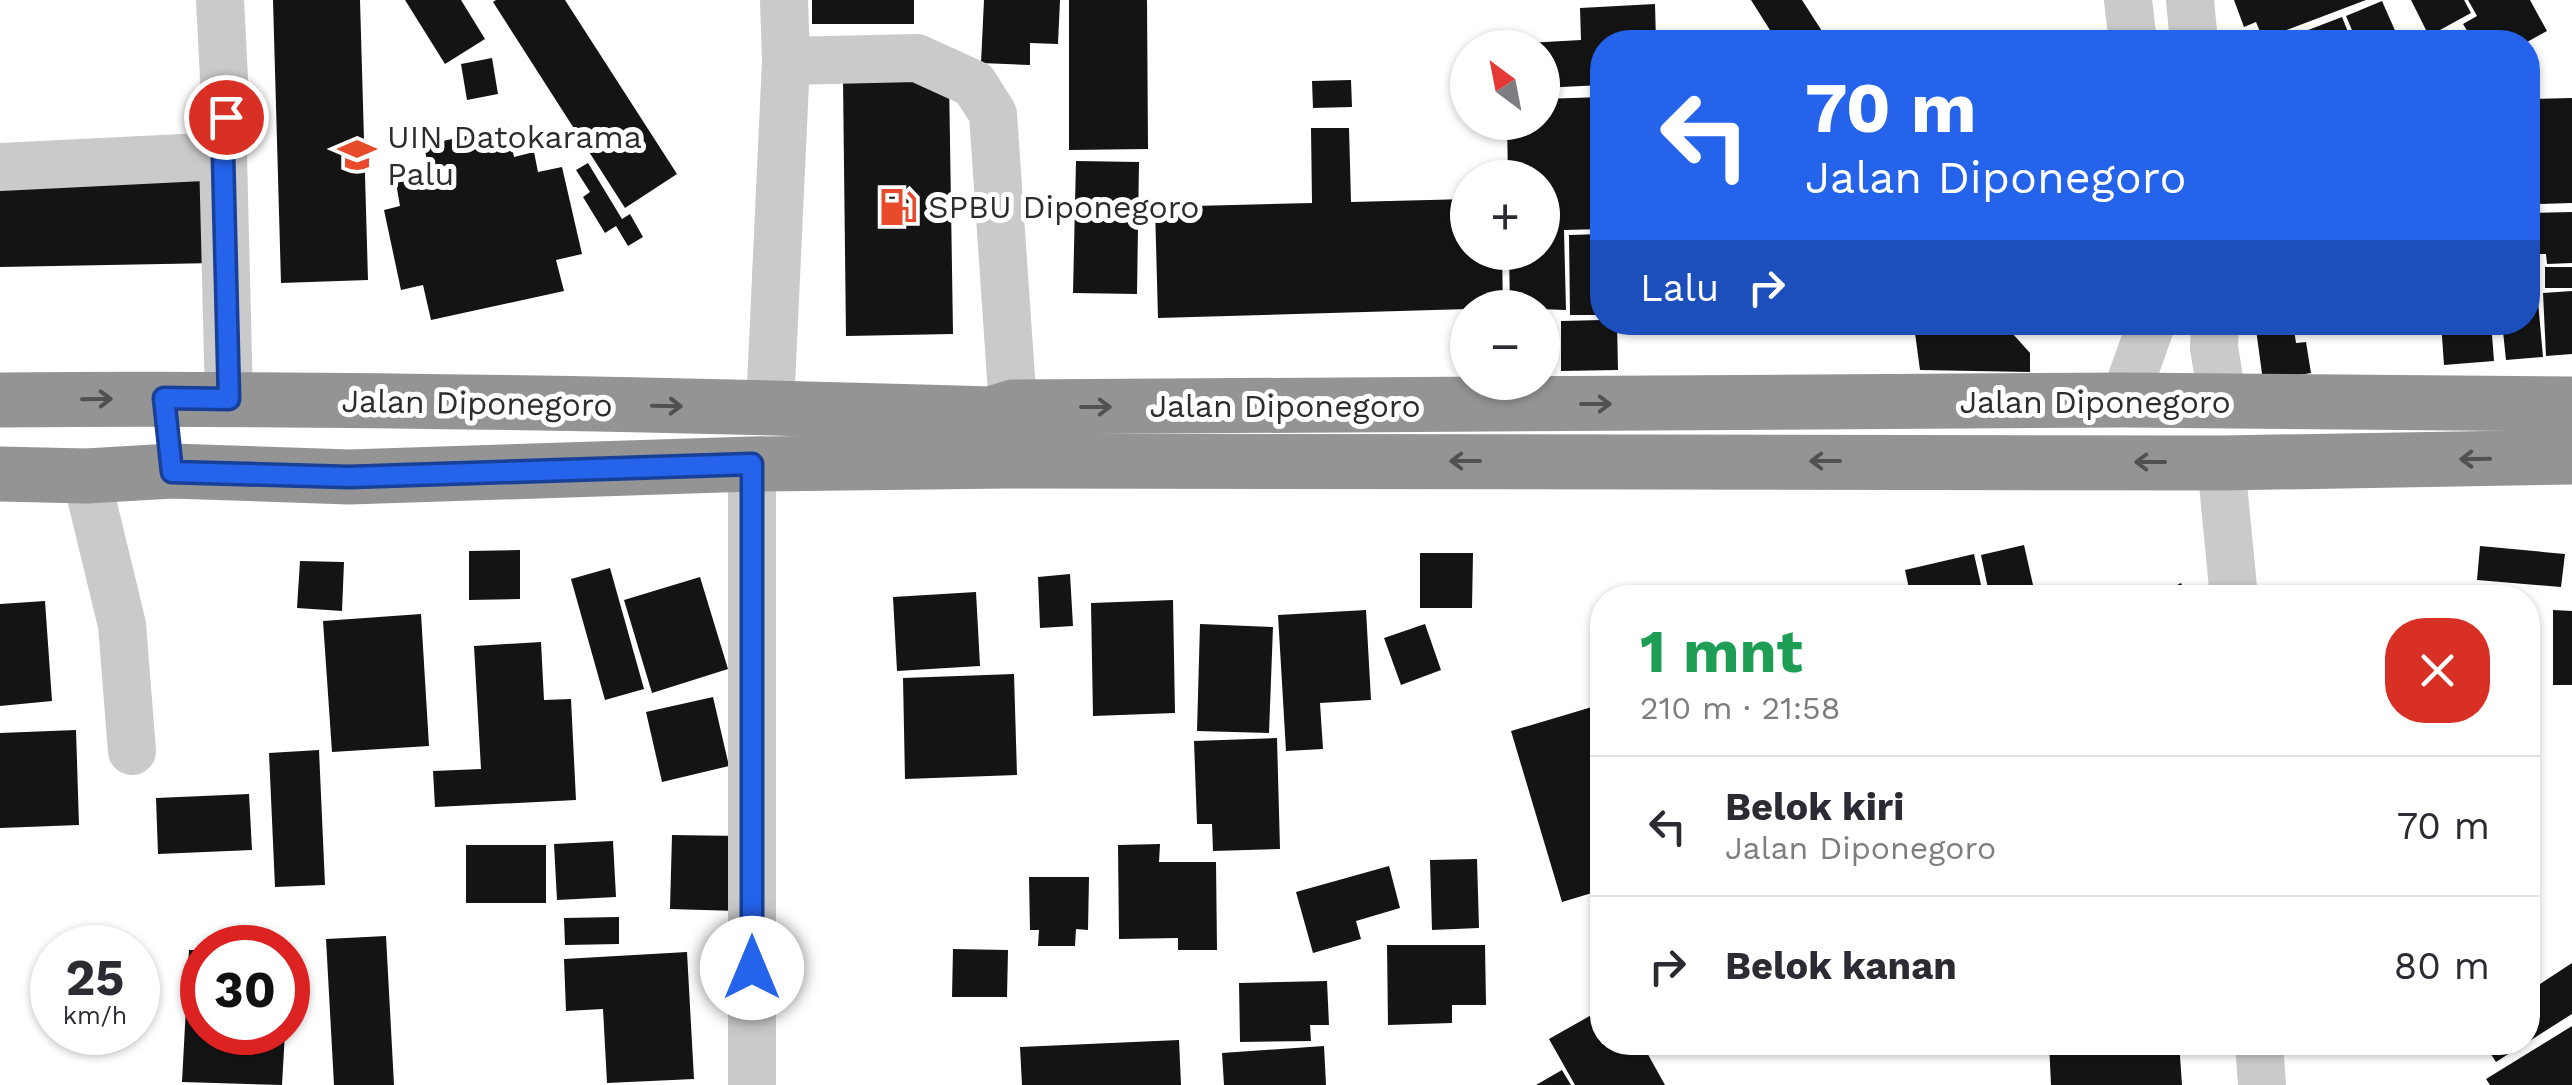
<!DOCTYPE html>
<html lang="id">
<head>
<meta charset="utf-8">
<style>
  :root { --surface:#fff; --page:#f7f7f7; --text:#2b2b33; --muted:#7c7c81; --line:#e1e1e2 }
  body { margin:0; font-family:"Work Sans",sans-serif; background:var(--page); color:var(--text); height:100vh; display:flex; flex-direction:column; font-size:38px; white-space:nowrap }
  * { box-sizing:border-box; margin:0 }
  p { font-size:32px; color:var(--muted) }
  .icon { flex:none; width:55px; height:55px; fill:none; stroke:currentColor; stroke-width:2; stroke-linecap:round; stroke-linejoin:round }
  .map { position:relative; flex:1; overflow:hidden }
  .panel { position:absolute; left:1590px; top:585px; width:950px; height:470px; display:flex; flex-direction:column; background:var(--surface); border-radius:40px; box-shadow:0 2px 8px #0004 }
  .panel>* { flex:none }
  .hud { position:absolute; left:1590px; top:30px; width:950px; height:305px; border-radius:40px; box-shadow:0 2px 8px #0004; background:#2563eb; color:#fff; overflow:hidden }
  .needle { width:65px; rotate:328deg }
  .tools { position:absolute; left:1450px; top:30px; display:grid; gap:20px }
  .tools a { display:grid; place-items:center; width:110px; height:110px; border-radius:50%; background:var(--surface); box-shadow:0 2px 8px #0004; font-size:50px }
  .speed { position:absolute; left:30px; top:925px; display:flex; gap:20px; font-size:50px; font-weight:700; text-align:center }
  .speed>* { display:grid; place-content:center; width:130px; height:130px; border-radius:50%; background:var(--surface); box-shadow:0 2px 8px #0004; line-height:1 }
  .speed small { font-size:25px; font-weight:400 }
  .speed .limit { border:15px solid #d22; background:#fff; color:#111 }
  .pin { position:absolute; display:grid; place-items:center; width:85px; height:85px; color:#fff; margin:-42px; border:5px solid #fff; border-radius:50%; box-shadow:0 2px 10px #0007 }
  .me { position:absolute; width:110px; margin:-55px; rotate:0deg; stroke-linejoin:round; filter:drop-shadow(0 0 8px #0008) }
  .turn { display:flex; align-items:center; gap:35px; height:210px; padding:0 50px; font-size:45px }
  .turn .icon { width:130px; height:130px; stroke-width:2.5 }
  .turn b { display:block; font-size:70px; line-height:85px }
  .then { display:flex; align-items:center; height:95px; padding:0 50px; background:#0003; gap:20px; font-size:38px }
  .round { display:grid; place-items:center; flex:none; width:105px; height:105px; border-radius:40px; background:var(--page) }
  .head { display:flex; align-items:center; justify-content:space-between; height:170px; padding:0 50px }
  h1 { font-size:60px; font-weight:700; line-height:75px; color:#1e9e55 }
  ul { padding:0; list-style:none }
  li { display:flex; align-items:center; gap:30px; height:140px; padding:0 50px; border-top:2px solid var(--line) }
  li div { flex:1 }
  li b { display:block; font-size:38px }
  li em { font-style:normal }
  .map>svg:first-child { display:block }
  .building { fill:#141414 }
  .lines { fill:none; stroke-linecap:round; stroke-linejoin:round }
  .minor { stroke:#cacaca; stroke-width:48 }
  .highway { stroke:#949494; stroke-width:55 }
  .oneway { stroke:#515151 }
  .route-casing { stroke:#184099; stroke-width:25 }
  .route { stroke:#2563eb; stroke-width:18 }
  .labels { text-anchor:middle; dominant-baseline:central; stroke-width:10; stroke-linejoin:round; paint-order:stroke }
  .poi-label { font-size:32px; fill:#2d2d2d; stroke:#fff; text-anchor:start }
  .street-label { font-size:32px; fill:#2d2d2d; stroke:#fff }
</style>
</head>
<body>
<div class="map">
<svg width="2572" height="1085" viewBox="0 0 2572 1085">
  <rect width="100%" height="100%" fill="#fff"/>
  <g class="building">
    <path d="M273 0H360L368 280 281 283Z"/>
    <path d="M405 0H461L485 39 445 64Z"/>
    <path d="M496 0H565L677 174 625 208 493 2Z"/>
    <rect x="812" y="0" width="102" height="24"/>
    <path d="M984 0H1060L1058 44 1030 43V65L981 63Z"/>
    <path d="M1069 0H1147L1148 149 1069 150Z"/>
    <path d="M1751 0H1802L1829 42H1750V38H1775Z"/>
    <path d="M2234 0H2366L2263 39 2256 22 2244 27Z"/>
    <path d="M2411 0H2464L2471 13 2429 36Z"/>
    <path d="M2468 0H2530L2547 31 2527 42H2474L2463 24 2477 16Z"/>
    <path d="M2382 1 2400 42H2357L2346 16Z"/>
    <path d="M1655 4 1656 42H1602V85L1542 88V48H1527V43L1581 40 1580 8Z"/>
    <path d="M2342 17 2352 42H2277Z"/>
    <path d="M492 58 498 94 467 100 461 64Z"/>
    <path d="M949 78 953 334 846 336 843 80Z"/>
    <path d="M1351 80 1352 107 1313 108 1312 81Z"/>
    <path d="M1602 97V229L1564 230 1566 310 1510 308 1509 252H1542V178H1508L1507 122H1542V99Z"/>
    <path d="M2572 98V203L2536 204 2532 99Z"/>
    <path d="M508 127 514 157 534 152 538 172 562 167 582 254 556 260 564 291 431 320 423 285 401 290 384 210 400 206 396 183 430 176 424 145Z"/>
    <path d="M1311 128H1349L1351 202 1468 199V252H1502L1503 308 1158 318 1155 207 1312 203Z"/>
    <path d="M1076 161 1139 162 1137 294 1073 293Z"/>
    <path d="M588 163 622 219 630 214 643 237 628 246 616 226 605 233 583 197 590 192 576 170Z"/>
    <path d="M215 173 217 263 0 267V178Z"/>
    <path d="M2572 212V263L2547 264 2546 254H2532L2531 213Z"/>
    <path d="M1602 234V315H1570L1569 235Z"/>
    <rect x="2545" y="267" width="27" height="21"/>
    <path d="M2536 279 2543 357 2506 360 2502 322H2528V280Z"/>
    <path d="M2572 291V354L2546 356 2543 293Z"/>
    <path d="M1602 320 1617 322 1618 370 1561 371V321Z"/>
    <path d="M2255 322H2293L2296 343 2306 342 2311 373 2263 381Z"/>
    <path d="M2441 322H2491L2494 361 2444 365Z"/>
    <path d="M2004 324 2030 353V372L1920 370 1915 333Z"/>
    <path d="M2024 545 2036 598H1990L1981 555Z"/>
    <path d="M2480 546 2565 554 2561 587 2477 580Z"/>
    <path d="M520 550V599L469 600V551Z"/>
    <path d="M1420 553H1473L1472 608H1420Z"/>
    <path d="M1974 554 1984 598H1911L1905 570Z"/>
    <path d="M300 561 344 562 342 611 297 608Z"/>
    <path d="M610 568 644 689 605 700 571 579Z"/>
    <path d="M1070 574 1073 626 1040 628 1038 577Z"/>
    <path d="M700 577 728 669 652 693 624 600Z"/>
    <path d="M2181 583 2188 598H2152Z"/>
    <path d="M976 592 980 666 897 671 893 597Z"/>
    <path d="M1173 600 1175 713 1093 716 1091 603Z"/>
    <path d="M45 601 52 701 0 706V604Z"/>
    <path d="M1366 610 1371 700 1320 703 1323 749 1286 751 1278 615Z"/>
    <path d="M2553 610 2572 611V685H2553Z"/>
    <path d="M421 614 429 746 332 752 323 621Z"/>
    <path d="M1200 624 1273 627 1269 733 1197 731Z"/>
    <path d="M1425 624 1441 670 1401 685 1384 638Z"/>
    <path d="M541 642 544 700 571 699 576 800 435 807 433 771 481 769 474 646Z"/>
    <path d="M1014 674 1017 775 905 779 903 678Z"/>
    <path d="M713 697 729 766 662 782 646 712Z"/>
    <path d="M1602 704V890L1562 902 1511 731Z"/>
    <path d="M76 730 79 825 0 828V733Z"/>
    <path d="M1277 738 1280 849 1213 851 1212 824H1197L1194 741Z"/>
    <path d="M319 750 325 885 275 887 269 753Z"/>
    <path d="M249 794 252 850 158 854 156 798Z"/>
    <path d="M672 835 739 836 737 911 670 909Z"/>
    <path d="M613 841 616 897 557 900 554 844Z"/>
    <path d="M1160 844 1159 862H1216L1217 950H1178V938L1119 939 1118 845Z"/>
    <rect x="466" y="845" width="80" height="58"/>
    <path d="M1477 859 1479 928 1432 930 1430 860Z"/>
    <path d="M1389 866 1400 908 1356 921 1361 939 1313 953 1296 892Z"/>
    <path d="M1029 877H1089L1088 930 1076 929 1075 946H1038L1039 930H1030Z"/>
    <path d="M619 917V944L565 945 564 918Z"/>
    <path d="M386 936 394 1085H334L326 939Z"/>
    <path d="M1387 945H1485L1486 1005H1452V1023L1388 1025Z"/>
    <path d="M953 949 1008 950 1007 997H952Z"/>
    <path d="M189 950H202V1032H285L282 1085 182 1082Z"/>
    <path d="M687 952 694 1079 607 1083 603 1009 566 1011 564 959Z"/>
    <path d="M2572 963V1014L2528 1042V992Z"/>
    <path d="M1327 981 1329 1025H1310L1311 1041 1240 1042 1239 983Z"/>
    <path d="M1602 1009V1042H1641L1665 1085H1575L1549 1039Z"/>
    <path d="M2572 1026V1085H2490L2486 1079Z"/>
    <path d="M1179 1040 1181 1085H1022L1020 1047Z"/>
    <path d="M2049 1042H2179L2182 1085H2051Z"/>
    <path d="M2483 1042H2527L2496 1062Z"/>
    <path d="M1324 1046 1326 1085H1224L1222 1053Z"/>
    <path d="M1562 1070 1571 1085H1536Z"/>
  </g>
  <g class="lines">
    <g class="minor">
      <path d="M2128 0 2133 42"/>
      <path d="M2190 0 2194 42"/>
      <path d="M786 61 917 58 974 84 993 114 1013 407 1010 443"/>
      <path d="M223 156 229 399"/>
      <path d="M0 167 223 156 226 117 220 0"/>
      <path d="M2215 322 2214 348 2223 401"/>
      <path d="M2124 400 2152 322"/>
      <path d="M770 407 786 61 784 0"/>
      <path d="M2221 463 2234 598"/>
      <path d="M86 476 122 625 132 751"/>
      <path d="M2259 1042 2262 1085"/>
      <path d="M752 1085V464"/>
    </g>
    <g class="highway">
      <path d="M0 400C330 397 660 404 990 414L1013 407 2124 400 2572 404"/>
      <path d="M0 474 86 476 172 471 349 477 752 464 1009 461 2221 463 2572 457"/>
    </g>
  </g>
  <defs><path id="oneway-shaft" d="M-6 0H5M1.5-3L5.5 0L1.5 3" fill="none" stroke-width="1.6" stroke-linecap="round" stroke-linejoin="round" transform="scale(2.5)"/></defs>
  <g class="oneway">
    <use href="#oneway-shaft" transform="translate(97 399) rotate(-1)"/>
    <use href="#oneway-shaft" transform="translate(1596 404)"/>
    <use href="#oneway-shaft" transform="translate(667 406) rotate(1)"/>
    <use href="#oneway-shaft" transform="translate(1096 407)"/>
    <use href="#oneway-shaft" transform="translate(2475 459) rotate(179)"/>
    <use href="#oneway-shaft" transform="translate(1465 461) rotate(180)"/>
    <use href="#oneway-shaft" transform="translate(1825 461) rotate(-180)"/>
    <use href="#oneway-shaft" transform="translate(2150 462) rotate(-180)"/>
  </g>
  <g class="lines">
    <g class="route-casing">
      <path id="route" d="M226 117 223 156 229 399 164 398 172 472 349 477 752 464V968"/>
    </g>
    <use href="#route" class="route"/>
  </g>
  <defs>
    <g id="university-bare" transform="scale(3)"><path d="M0-5L7-2L0 1L-7-2ZM-4 1L0 2.5L4 1V4Q0 6-4 4Z" fill="#e74b2c" stroke="#fff" stroke-width="2.5" paint-order="stroke"/></g>
    <g id="fuel-bare" transform="scale(3)"><path d="M-5.5-6h7V0h2V4h1.3V-2.5L3-4.5l.8-.8L6-3V5H2.5V1h-1V6h-7ZM-4.2-4.7v3.2H.2V-4.7Z" fill="#e74b2c" stroke="#fff" stroke-width="2.5" paint-order="stroke"/></g>
  </defs>
  <g fill-rule="evenodd">
    <use href="#university-bare" x="357" y="155"/>
    <use href="#fuel-bare" x="898" y="207"/>
  </g>
  <g class="labels">
    <g class="poi-label">
      <text x="387" y="137">UIN Datokarama<tspan x="387" dy="37">Palu</tspan></text>
      <text x="928" y="207">SPBU Diponegoro</text>
    </g>
    <g class="street-label">
      <text x="2095" y="402">Jalan Diponegoro</text>
      <text transform="translate(477 403) rotate(1)">Jalan Diponegoro</text>
      <text x="1285" y="406">Jalan Diponegoro</text>
    </g>
  </g>
</svg>
<div class="tools">
<a><svg class="needle" viewBox="-14 -14 28 28"><path d="M0-13l5 13h-10z" fill="#e53935"/><path d="M0 13l5-13h-10z" fill="#7c7c81"/></svg></a>
<a>+</a>
<a>−</a>
</div>
<div class="speed"><div>25<small>km/h</small></div><div class="limit">30</div></div>
<div class="pin" style="left:226px;top:117px;background:#d93025"><svg class="icon" aria-label="arrive" viewBox="0 0 24 24"><path d="M6 21V4h12l-3 4 3 4H6"/></svg></div>
<svg class="me" style="left:752px;top:968px" viewBox="-20 -20 40 40"><circle r="19" fill="#fff"/><path d="M0-13L10 11 0 6-10 11z" fill="#2563eb"/></svg>
<div class="hud">
<div class="turn"><svg class="icon" aria-label="left" viewBox="0 0 24 24"><path d="M17 20v-9H6M10 6l-5 5 5 5"/></svg><div><b>70 m</b>Jalan Diponegoro</div></div>
<div class="then">Lalu<svg class="icon" aria-label="right" viewBox="0 0 24 24"><path d="M7 20v-9h11M14 6l5 5-5 5"/></svg></div>
</div>
<section class="panel">
<div class="head"><div><h1>1 mnt</h1><p>210 m · 21:58</p></div><a class="round" style="background:#d93025;color:#fff"><svg class="icon" aria-label="close" viewBox="0 0 24 24"><path d="M6 6l12 12M18 6L6 18"/></svg></a></div>
<ul>
<li><svg class="icon" aria-label="left" viewBox="0 0 24 24"><path d="M17 20v-9H6M10 6l-5 5 5 5"/></svg><div><b>Belok kiri</b><p>Jalan Diponegoro</p></div><em>70 m</em></li>
<li><svg class="icon" aria-label="right" viewBox="0 0 24 24"><path d="M7 20v-9h11M14 6l5 5-5 5"/></svg><div><b>Belok kanan</b></div><em>80 m</em></li>
</ul>
</section>
</div>
</body>
</html>
